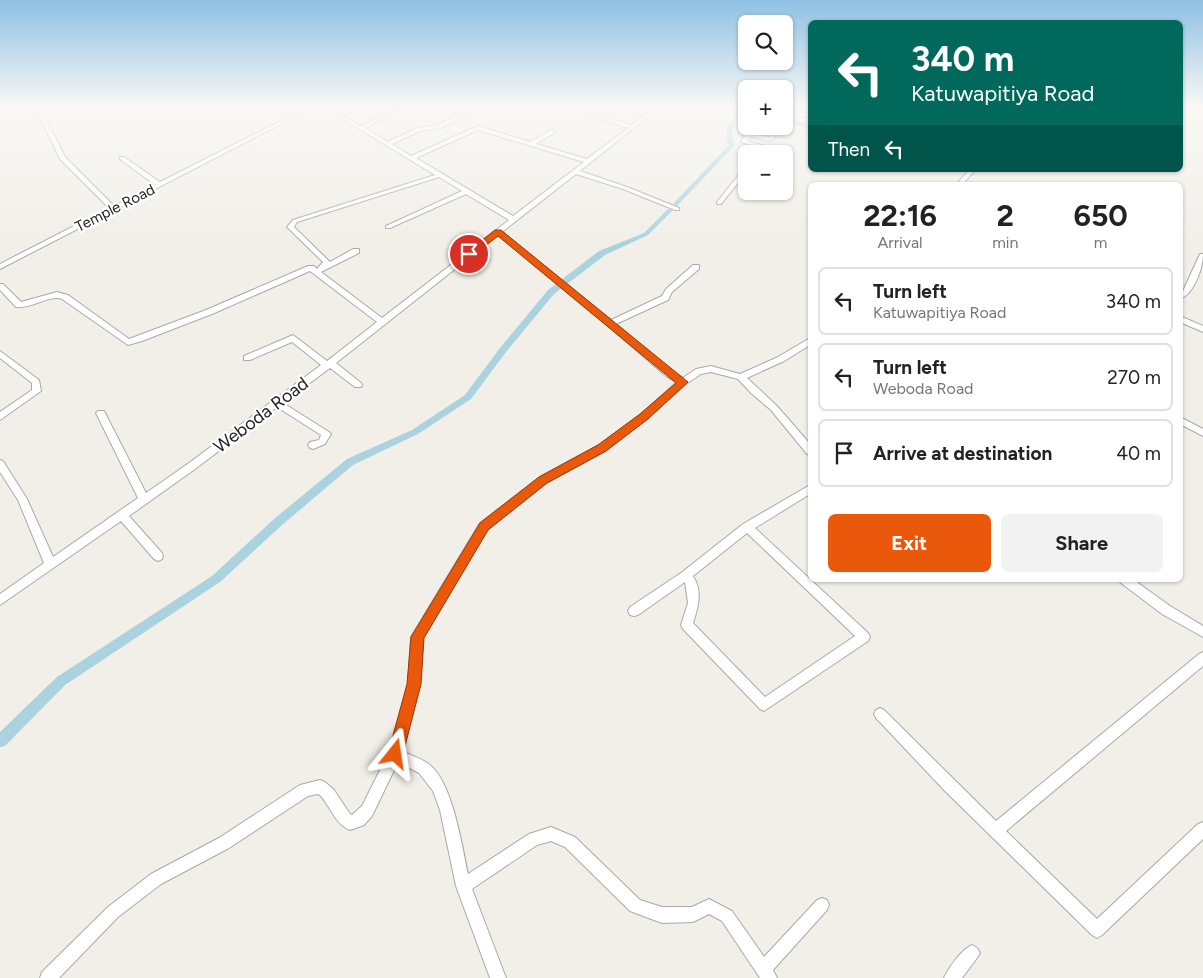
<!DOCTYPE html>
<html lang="en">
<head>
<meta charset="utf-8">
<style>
  :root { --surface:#fff; --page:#f2f2f2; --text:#222; --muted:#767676; --line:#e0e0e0; --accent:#ea580c }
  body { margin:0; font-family:Figtree,sans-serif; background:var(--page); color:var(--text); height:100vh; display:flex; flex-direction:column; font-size:19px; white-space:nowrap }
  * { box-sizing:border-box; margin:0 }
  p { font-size:16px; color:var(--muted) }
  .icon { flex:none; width:28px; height:28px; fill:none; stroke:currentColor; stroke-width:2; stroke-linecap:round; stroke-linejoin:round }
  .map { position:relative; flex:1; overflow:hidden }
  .sheet { position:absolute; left:808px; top:182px; width:375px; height:400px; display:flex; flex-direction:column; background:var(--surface); border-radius:8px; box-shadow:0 1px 4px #0004 }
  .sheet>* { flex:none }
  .banner { position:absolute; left:808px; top:20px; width:375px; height:152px; border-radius:8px; box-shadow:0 1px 4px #0004; background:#00695c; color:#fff; overflow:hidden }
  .tools { position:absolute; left:738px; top:15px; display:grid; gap:10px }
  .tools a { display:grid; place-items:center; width:55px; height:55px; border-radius:8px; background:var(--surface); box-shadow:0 1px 4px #0004; font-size:25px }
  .pin { position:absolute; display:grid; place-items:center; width:42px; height:42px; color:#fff; margin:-21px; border:2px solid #fff; border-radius:50%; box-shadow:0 1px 5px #0007 }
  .me { position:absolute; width:55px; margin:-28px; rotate:15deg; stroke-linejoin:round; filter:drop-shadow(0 0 4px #0008) }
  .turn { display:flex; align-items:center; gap:18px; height:105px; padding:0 20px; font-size:22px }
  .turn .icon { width:65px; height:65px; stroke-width:2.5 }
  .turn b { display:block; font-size:35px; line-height:42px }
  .then { display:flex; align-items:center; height:48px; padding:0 20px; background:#0003; gap:10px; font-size:19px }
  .eta { display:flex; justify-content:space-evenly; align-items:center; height:85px; text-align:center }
  .eta b { font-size:30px; font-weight:700; line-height:35px }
  .cta { display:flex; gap:10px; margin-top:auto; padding:10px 20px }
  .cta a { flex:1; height:58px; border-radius:8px; background:var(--accent); color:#fff; font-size:20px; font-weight:700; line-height:58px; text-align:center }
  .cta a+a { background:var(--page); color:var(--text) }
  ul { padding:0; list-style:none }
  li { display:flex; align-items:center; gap:15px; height:68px; margin:0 10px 8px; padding:0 10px; border:2px solid var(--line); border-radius:8px }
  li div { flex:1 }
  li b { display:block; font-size:19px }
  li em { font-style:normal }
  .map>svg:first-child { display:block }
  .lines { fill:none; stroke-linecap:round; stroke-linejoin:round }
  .canal { fill:#aad3df; fill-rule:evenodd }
  .minor-casing { stroke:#a9a9a9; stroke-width:2 }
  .minor { fill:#fff; fill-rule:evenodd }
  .route { fill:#ea580c; stroke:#983908 }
  .labels { text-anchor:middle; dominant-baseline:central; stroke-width:4.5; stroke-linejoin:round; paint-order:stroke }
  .far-street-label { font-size:15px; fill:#222; stroke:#fff }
  .street-label { font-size:18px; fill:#222; stroke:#fff }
</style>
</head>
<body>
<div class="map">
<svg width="1203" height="978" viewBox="0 0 1203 978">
  <rect width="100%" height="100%" fill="#f2efe9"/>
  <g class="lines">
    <g class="canal">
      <path d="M736 107H740L743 112C734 123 729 131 735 145L677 206H673V204L729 145C723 131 729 123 737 112Z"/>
      <path d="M784 117 810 125V129L784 121Z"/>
      <path d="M668 209 673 210 648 235 605 255 554 294 506 352 471 399 418 434 353 465 282 525 220 582 65 685 5 746 0 747V732L57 677 212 576 274 519 347 459 412 430 465 395 500 348 548 290 599 251 644 233Z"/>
    </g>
    <g class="minor-casing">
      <g id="minor">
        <path d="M35 107H40L65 157 114 206 155 185 120 159V157H124L160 182 308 107H314L0 269V264L109 208 60 159Z"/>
        <path d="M323 107H329L361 126 401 107H407L365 128 388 142 417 128 438 125 474 107H478V109L441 128 420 131 392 144 411 156 478 126 530 142 551 130H555V132L536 144 587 159 628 128 566 108V107H572L631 125 655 107H660L580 171 627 187 679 208V210H675L623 189 576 174 502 232 611 320 662 296 666 289 693 265H699V269L672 292 668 300 616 324 672 372 683 378 696 369 711 366 740 374 778 357 810 338V345L784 361 747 378 777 406 810 444V455L807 454 771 410 751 393 738 379 711 372 701 374 686 384 647 418 605 451 546 483 488 529 423 638 420 684 402 751C410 755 420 758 427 763 452 778 462 846 468 874L529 834 551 827 575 837 640 900 662 907H692L709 899 732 911 764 957 817 900 822 898 827 900 829 905 827 910 773 970 777 978H760L722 921 709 914 693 922 662 923 630 911 565 847 551 841 537 845 472 889 506 978H490L456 886 440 810 433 791 419 773 398 762 372 816 364 825 350 830C335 824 331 807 320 795L318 794 308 796 229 848 161 884 118 917 59 978H40L42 972 108 907 151 874 219 838 300 785 320 780 325 782 334 790 350 814 352 815 362 806 389 752 408 684 411 637 480 523 540 477 599 445 641 414 677 382 666 376 607 325 498 235 336 363 361 383 362 385 361 387H355L330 368 283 403 329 432 331 434 325 444 313 449 310 448 308 445 310 442 319 440 321 435 277 407 195 469 129 516 162 553 163 556 162 559 158 561 154 559 121 521 0 605V594L44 563 18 500 0 472V460L3 461 27 499 53 557 138 498 96 413 98 411H104L146 493 189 463 321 365 292 342 250 360H244V356L293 335 327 361 377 322 310 271 212 314 142 341 128 345 62 299C50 294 32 309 16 307L0 290V284H3L21 302 57 292 68 295 129 339 206 310 308 266H314L317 269 323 262 287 227 293 220 435 175ZM478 130 584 162 513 216 416 158ZM439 177 462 191 386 226V228H390L466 194 509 220 382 318 321 272 359 253V249H353L330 262 294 227 297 222Z"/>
        <path d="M784 109 810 114V118L784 113Z"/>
        <path d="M746 126H752L748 133 769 137 773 126H779L774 139 769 141 751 137 748 141 767 147 762 154H756L760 148 741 142 745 136 742 134Z"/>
        <path d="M746 167V173L721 204H717V202L744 168Z"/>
        <path d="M969 170H975L962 185H956Z"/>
        <path d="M1200 254H1203C1203 268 1194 294 1180 299V293L1183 291Z"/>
        <path d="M1180 316 1203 326V332L1180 322Z"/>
        <path d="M0 351 39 380 41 391 0 420V412L32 390V383L0 358Z"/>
        <path d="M1180 417 1203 429V436L1180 424Z"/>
        <path d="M810 485V494L755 528 868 633 870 637 868 641 764 711 760 709 683 629 681 625 688 603 685 582 638 615 634 616 630 615 628 611 630 607 681 573 743 524ZM747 533 855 636 765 697 693 623C698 608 703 591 693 576Z"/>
        <path d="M1119 580H1134L1170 606 1203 626V637L1162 614 1121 583Z"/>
        <path d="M1203 652V666L1006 831 1097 919 1198 824 1203 822V839L1102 935 1097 938 1092 935 945 791 876 718 874 714 876 710 880 708 884 710 996 821 1199 654Z"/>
        <path d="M972 945 977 948 980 953 977 958 962 978H944C949 967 961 950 972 945Z"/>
      </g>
    </g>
    <use href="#minor" class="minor"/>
  </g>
  <linearGradient id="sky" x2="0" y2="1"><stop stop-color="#8fc0e4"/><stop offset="0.44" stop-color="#f9f8f5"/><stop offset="1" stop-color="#f9f8f5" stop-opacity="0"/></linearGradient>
  <rect width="1203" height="244" fill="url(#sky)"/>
  <path class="route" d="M495 230H501L688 382 648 419 606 451 547 483 488 530 424 638 421 684 403 754 401 759 395 762 390 759 388 754 407 684 411 637 480 523 539 477 598 445 640 414 676 383 498 236 472 256H466V253Z"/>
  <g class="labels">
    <g class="far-street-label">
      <text transform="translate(115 208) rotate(-27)">Temple Road</text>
    </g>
    <g class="street-label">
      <text transform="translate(261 415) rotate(-37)">Weboda Road</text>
    </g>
  </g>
</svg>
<div class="tools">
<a><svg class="icon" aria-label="search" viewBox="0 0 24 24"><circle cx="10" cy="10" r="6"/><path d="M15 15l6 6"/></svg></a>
<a>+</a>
<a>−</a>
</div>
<div class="pin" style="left:469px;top:254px;background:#d93025"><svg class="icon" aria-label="arrive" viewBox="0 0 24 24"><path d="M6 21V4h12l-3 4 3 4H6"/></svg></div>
<svg class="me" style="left:395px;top:754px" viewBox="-20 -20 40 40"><path d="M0-17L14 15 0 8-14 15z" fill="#ea580c" stroke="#fff" stroke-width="4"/></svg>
<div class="banner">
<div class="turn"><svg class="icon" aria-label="left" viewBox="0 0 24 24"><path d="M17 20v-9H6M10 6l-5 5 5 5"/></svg><div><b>340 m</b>Katuwapitiya Road</div></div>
<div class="then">Then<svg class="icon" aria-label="left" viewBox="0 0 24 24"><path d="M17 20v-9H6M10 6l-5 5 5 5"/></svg></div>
</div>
<section class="sheet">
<div class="eta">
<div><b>22:16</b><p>Arrival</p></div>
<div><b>2</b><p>min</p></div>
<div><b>650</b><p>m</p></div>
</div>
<ul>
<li><svg class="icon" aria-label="left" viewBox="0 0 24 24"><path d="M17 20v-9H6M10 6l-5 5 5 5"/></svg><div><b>Turn left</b><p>Katuwapitiya Road</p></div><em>340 m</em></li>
<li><svg class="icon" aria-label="left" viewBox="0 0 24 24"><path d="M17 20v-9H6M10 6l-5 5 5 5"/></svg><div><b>Turn left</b><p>Weboda Road</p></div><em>270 m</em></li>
<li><svg class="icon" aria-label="arrive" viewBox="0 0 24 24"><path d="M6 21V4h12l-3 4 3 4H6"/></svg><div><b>Arrive at destination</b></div><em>40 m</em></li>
</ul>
<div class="cta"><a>Exit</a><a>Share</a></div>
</section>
</div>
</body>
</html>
